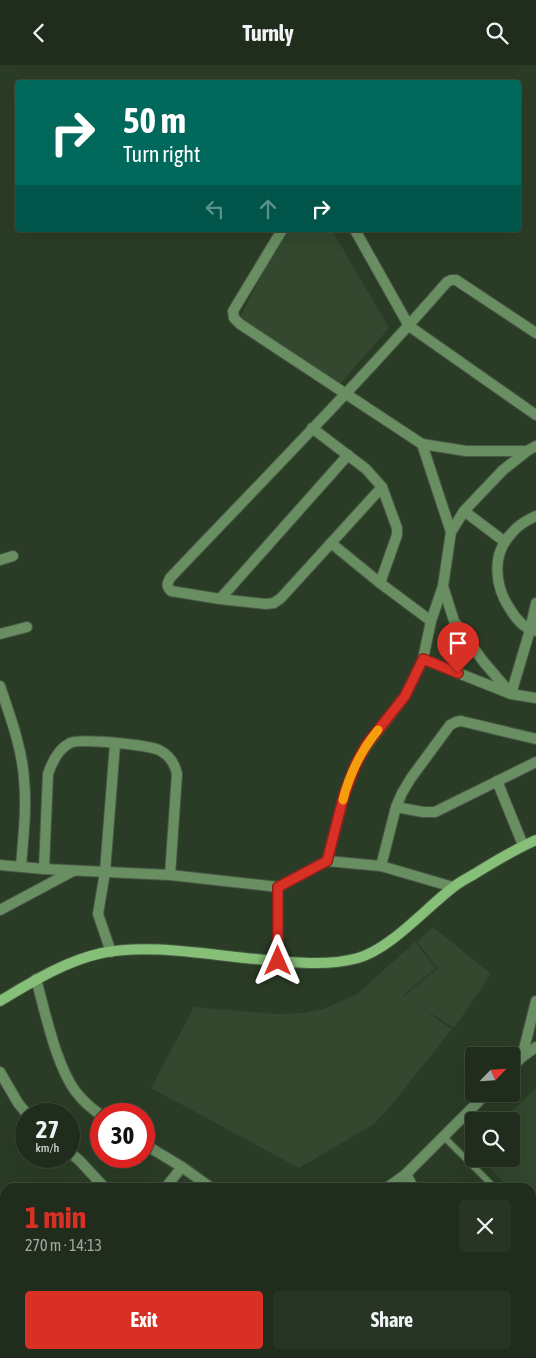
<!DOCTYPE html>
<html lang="en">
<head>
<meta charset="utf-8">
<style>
  :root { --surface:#202d1c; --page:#283525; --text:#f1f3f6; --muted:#a2a8a3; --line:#3d493b; --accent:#d93025 }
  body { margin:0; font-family:"Asap Condensed",sans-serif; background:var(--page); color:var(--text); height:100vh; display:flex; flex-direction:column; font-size:19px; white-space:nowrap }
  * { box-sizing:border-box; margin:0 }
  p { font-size:16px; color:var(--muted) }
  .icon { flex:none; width:28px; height:28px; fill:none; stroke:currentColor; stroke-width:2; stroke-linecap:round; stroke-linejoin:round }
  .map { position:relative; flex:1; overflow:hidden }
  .drawer { position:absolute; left:0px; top:1118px; width:536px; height:176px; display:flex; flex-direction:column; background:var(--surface); border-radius:15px 15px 0 0; box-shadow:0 5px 20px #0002,0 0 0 1px var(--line) }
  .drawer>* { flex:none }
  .guide { position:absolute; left:15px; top:15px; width:506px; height:152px; border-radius:5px; box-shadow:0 5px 20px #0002,0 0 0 1px var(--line); background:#00695c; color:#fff; overflow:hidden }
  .needle { width:32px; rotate:65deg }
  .buttons { position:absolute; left:465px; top:982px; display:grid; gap:10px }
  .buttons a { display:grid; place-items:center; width:55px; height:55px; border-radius:5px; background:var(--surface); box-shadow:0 5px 20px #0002,0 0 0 1px var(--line); font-size:25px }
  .speed { position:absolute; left:15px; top:1038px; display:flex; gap:10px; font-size:25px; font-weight:700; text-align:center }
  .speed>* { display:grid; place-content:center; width:65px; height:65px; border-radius:50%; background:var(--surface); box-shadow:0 5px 20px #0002,0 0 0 1px var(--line); line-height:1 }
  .speed small { font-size:12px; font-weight:400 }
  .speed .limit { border:8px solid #d22; background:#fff; color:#111 }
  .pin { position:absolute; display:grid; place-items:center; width:42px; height:42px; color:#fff; margin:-51px -21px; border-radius:50% 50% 50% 0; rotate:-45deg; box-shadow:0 0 5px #0007 }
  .pin .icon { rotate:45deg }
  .me { position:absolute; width:55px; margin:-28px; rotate:0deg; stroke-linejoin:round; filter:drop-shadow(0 0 4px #0008) }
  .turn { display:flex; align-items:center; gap:18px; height:105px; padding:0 25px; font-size:22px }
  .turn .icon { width:65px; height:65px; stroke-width:2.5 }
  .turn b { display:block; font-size:35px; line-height:42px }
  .lanes { display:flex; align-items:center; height:48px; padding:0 25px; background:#0003; justify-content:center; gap:25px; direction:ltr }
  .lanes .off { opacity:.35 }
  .round { display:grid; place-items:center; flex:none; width:52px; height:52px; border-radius:5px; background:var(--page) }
  .headline { display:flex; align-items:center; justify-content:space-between; height:85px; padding:0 25px }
  h1 { font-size:30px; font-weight:700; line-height:38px; color:var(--accent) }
  .action { display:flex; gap:10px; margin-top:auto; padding:10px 25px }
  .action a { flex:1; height:58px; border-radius:5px; background:var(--accent); color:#fff; font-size:20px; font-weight:700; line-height:58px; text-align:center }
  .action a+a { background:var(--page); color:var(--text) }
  header { display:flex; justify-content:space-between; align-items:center; height:65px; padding:0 25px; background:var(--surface); font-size:22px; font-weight:700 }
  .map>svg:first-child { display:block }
  .built { fill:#33482f }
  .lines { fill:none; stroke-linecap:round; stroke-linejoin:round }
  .service-casing { stroke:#475844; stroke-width:8 }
  .minor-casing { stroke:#475844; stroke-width:12 }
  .secondary-casing { stroke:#475844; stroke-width:12 }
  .service { stroke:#698e62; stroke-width:5.5 }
  .minor { stroke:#698e62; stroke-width:10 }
  .secondary { stroke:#85bf78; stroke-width:10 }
  .route-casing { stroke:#8d1f18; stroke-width:12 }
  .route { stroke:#d93025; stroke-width:9 }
  .slow { stroke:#f59e0b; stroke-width:9 }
</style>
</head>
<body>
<header><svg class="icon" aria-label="back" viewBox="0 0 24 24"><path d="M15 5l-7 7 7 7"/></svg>Turnly<svg class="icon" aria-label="search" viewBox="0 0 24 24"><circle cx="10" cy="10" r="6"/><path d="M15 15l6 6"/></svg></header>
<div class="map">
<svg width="536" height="1293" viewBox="0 0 536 1293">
  <rect width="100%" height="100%" fill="#2a3c26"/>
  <g class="built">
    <path d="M285 165H332L389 263 340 319 239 254Z"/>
    <path d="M433 862 491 909 454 963 414 938 452 964 388 1044 374 1059 299 1103 151 1023 194 942 278 949 303 948 323 944 356 930 415 877 436 903 403 930 404 931 438 903 417 877Z"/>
    <path d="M536 1023V1152L531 1147V1122H508L481 1094H511V1056H501Z"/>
  </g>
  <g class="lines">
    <g class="service-casing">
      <g id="service">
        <path d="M444 1072 494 1122"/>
        <path d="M531 1160 536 1165"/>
      </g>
    </g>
    <g class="minor-casing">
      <g id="minor">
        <path d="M282 165 233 246 234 253 240 259 422 379 451 467"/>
        <path d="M355 165 409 261 536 350"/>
        <path d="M312 363 366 404 382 422 281 533 274 538 266 539 220 534 171 526C166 521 167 519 170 513 263 415 358 319 447 217L451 215H456L536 268"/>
        <path d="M422 379 466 386H527"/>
        <path d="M464 446 505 477"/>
        <path d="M536 451C527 455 517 461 511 469 491 490 495 522 510 544 516 554 525 564 536 566"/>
        <path d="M331 478 380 518 431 556"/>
        <path d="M0 495 13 491"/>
        <path d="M380 518 397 470V463L382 422"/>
        <path d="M443 521 431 556 423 594 511 629 536 633"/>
        <path d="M220 534 348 390"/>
        <path d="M0 569 27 562"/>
        <path d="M0 621C10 651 22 683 24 714 27 744 23 773 21 802"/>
        <path d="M511 629 483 596 454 556 443 521 451 467 464 446 503 405 527 386 536 381"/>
        <path d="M511 629 530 565 536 538"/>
        <path d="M497 716 523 780"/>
        <path d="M396 742 423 747H435L536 697"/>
        <path d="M327 796 344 730 356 699 367 680 405 631 423 594"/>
        <path d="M0 800 44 804 170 810 278 822 327 796 381 801"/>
        <path d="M44 804 48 709C52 697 58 684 70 678 82 673 147 680 159 685 169 690 175 699 177 709L170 810"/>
        <path d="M278 822V896"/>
        <path d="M453 822 381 801 396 742 402 728 411 713 450 660 456 657 461 656 536 674"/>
        <path d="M0 845 73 806"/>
        <path d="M111 887 98 849 105 807 115 679"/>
        <path d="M36 914C45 946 56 1001 76 1027 83 1036 92 1044 101 1050"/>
        <path d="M522 992 536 936"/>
        <path d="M511 1003 522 992 536 982"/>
        <path d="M0 1007 18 1038 27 1049"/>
        <path d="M144 1079 182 1102 210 1122"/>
        <path d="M69 1087 79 1095 104 1122"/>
        <path d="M406 1109 413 1122"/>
        <path d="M166 1122 182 1102"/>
        <path d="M388 1122 406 1109 486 1029"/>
        <path d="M0 1159 5 1162"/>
        <path d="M531 1175 536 1172"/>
        <path d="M531 1234 536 1242"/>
        <path d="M0 1250 5 1254"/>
        <path d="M199 1289 201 1293"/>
        <path d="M338 1289 340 1293"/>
        <path d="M498 1289 500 1293"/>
        <path d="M41 1293 47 1289"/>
        <path d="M272 1293 286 1289"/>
        <path d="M432 1293 441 1289"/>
      </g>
    </g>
    <g class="secondary-casing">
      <path id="secondary" d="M0 936C32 917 65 896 102 888 148 878 209 890 256 894 289 897 326 902 358 893 390 884 424 845 451 824 459 817 468 813 476 808 496 796 515 784 536 775"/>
    </g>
    <use href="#service" class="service"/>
    <use href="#minor" class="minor"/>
    <use href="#secondary" class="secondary"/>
  </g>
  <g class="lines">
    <g class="route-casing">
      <path id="route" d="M278 896V822L327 796 344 730 356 699 366 680 405 631 423 594 458 608"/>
    </g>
    <use href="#route" class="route"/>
    <path class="slow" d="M343 735C349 710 361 686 378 665"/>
  </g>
</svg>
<div class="buttons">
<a><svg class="needle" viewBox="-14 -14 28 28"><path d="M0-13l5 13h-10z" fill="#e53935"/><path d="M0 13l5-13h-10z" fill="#a2a8a3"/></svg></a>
<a><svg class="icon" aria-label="search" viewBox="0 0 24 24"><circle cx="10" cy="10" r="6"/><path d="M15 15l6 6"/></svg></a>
</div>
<div class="speed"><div>27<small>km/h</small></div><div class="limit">30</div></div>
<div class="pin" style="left:458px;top:608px;background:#d93025"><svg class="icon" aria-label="arrive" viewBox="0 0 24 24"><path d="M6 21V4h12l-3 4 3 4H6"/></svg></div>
<svg class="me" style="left:278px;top:896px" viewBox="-20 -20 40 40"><path d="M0-17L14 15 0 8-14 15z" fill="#d93025" stroke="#fff" stroke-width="4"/></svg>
<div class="guide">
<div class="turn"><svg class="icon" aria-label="right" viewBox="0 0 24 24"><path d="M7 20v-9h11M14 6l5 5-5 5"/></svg><div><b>50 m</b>Turn right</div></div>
<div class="lanes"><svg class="icon off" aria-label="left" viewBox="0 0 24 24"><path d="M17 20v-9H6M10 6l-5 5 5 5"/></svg><svg class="icon off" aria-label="ahead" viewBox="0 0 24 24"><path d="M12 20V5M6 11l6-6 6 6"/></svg><svg class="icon" aria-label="right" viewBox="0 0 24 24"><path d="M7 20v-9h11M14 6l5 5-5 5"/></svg></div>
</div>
<section class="drawer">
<div class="headline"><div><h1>1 min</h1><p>270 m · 14:13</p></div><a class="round"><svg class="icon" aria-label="close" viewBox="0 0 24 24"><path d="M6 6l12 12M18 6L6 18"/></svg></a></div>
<div class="action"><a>Exit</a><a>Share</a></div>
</section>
</div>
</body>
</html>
